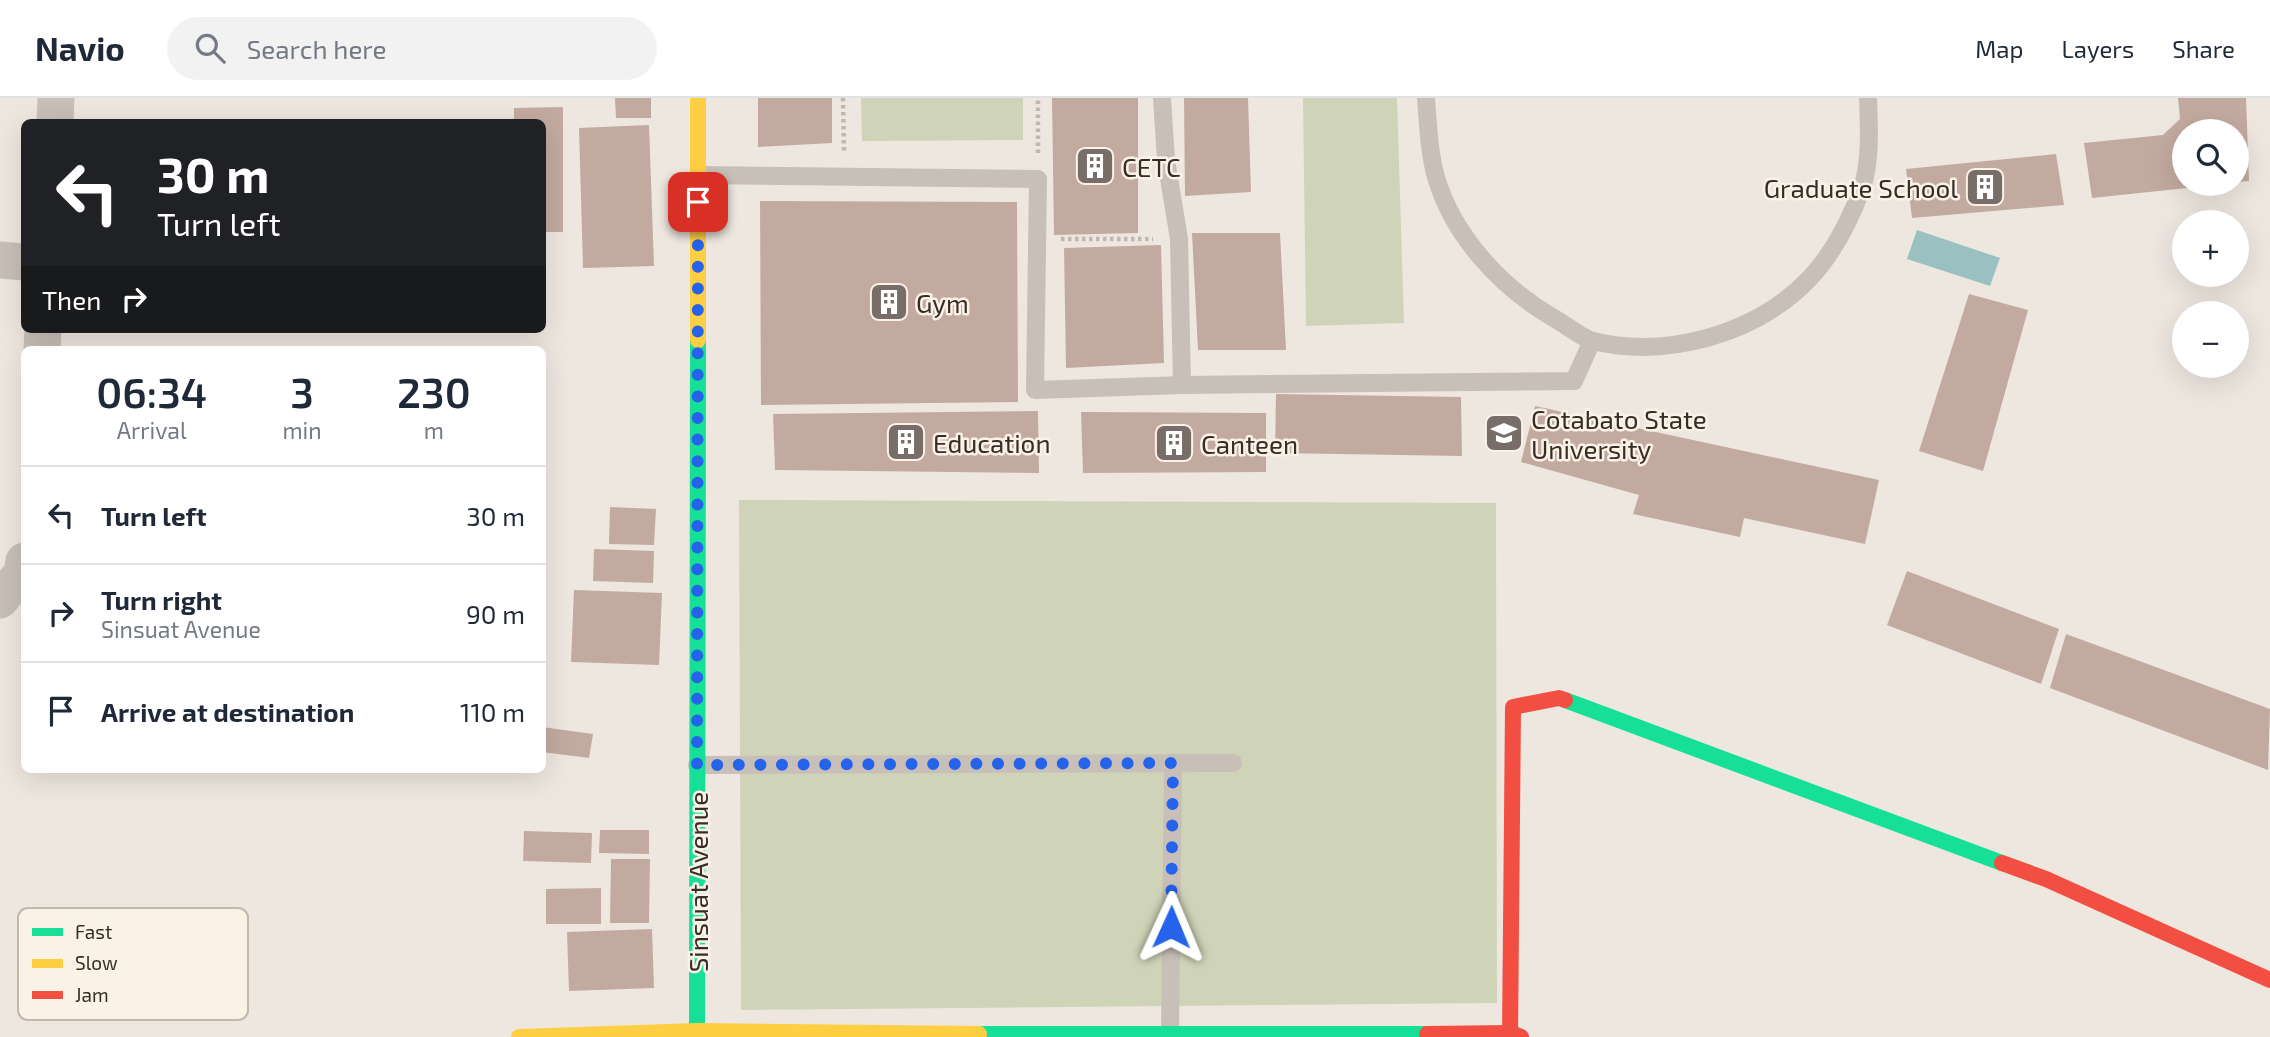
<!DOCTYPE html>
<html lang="en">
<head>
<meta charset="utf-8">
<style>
  :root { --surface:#fff; --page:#f2f2f3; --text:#1f2937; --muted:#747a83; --line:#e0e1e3 }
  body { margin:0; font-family:"Exo 2",sans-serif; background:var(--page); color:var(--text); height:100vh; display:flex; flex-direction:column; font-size:26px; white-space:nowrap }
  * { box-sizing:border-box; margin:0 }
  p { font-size:23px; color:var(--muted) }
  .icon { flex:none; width:38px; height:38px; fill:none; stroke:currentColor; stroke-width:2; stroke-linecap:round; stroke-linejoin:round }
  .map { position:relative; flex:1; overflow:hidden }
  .sheet { position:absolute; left:21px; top:248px; width:525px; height:427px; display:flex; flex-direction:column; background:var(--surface); border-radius:10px; box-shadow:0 7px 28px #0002 }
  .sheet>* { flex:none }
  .guide { position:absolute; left:21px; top:21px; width:525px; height:214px; border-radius:10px; box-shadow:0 7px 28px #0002; background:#202124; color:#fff; overflow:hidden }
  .tools { position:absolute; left:2172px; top:21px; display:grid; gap:14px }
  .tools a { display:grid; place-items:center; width:77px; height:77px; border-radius:50%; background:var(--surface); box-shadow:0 7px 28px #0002; font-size:35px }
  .pin { position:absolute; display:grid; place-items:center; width:60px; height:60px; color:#fff; margin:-30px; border-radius:14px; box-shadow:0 4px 10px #0006 }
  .me { position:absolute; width:77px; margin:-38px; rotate:1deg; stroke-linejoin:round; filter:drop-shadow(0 0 5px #0008) }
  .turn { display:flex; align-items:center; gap:24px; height:147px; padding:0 21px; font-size:32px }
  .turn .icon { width:91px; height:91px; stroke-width:2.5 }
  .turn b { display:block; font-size:49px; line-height:60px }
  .then { display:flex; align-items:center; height:66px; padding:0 21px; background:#0003; gap:14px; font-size:26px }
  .eta { display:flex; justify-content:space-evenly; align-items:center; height:119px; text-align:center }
  .eta b { font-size:42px; font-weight:600; line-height:49px }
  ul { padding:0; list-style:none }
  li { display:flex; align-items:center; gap:21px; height:98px; padding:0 21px; border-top:2px solid var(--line) }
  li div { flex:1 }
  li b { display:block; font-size:26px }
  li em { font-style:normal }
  header { display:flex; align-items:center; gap:42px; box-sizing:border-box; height:98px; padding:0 35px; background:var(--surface); border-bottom:2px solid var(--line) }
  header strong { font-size:33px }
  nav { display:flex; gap:38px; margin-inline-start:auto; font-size:24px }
  .search { width:490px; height:63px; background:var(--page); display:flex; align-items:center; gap:18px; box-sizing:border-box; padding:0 24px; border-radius:38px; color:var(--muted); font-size:26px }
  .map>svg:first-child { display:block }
  .green { fill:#cfd4b8 }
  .water { fill:#9ac0c1 }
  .building { fill:#c3aaa0 }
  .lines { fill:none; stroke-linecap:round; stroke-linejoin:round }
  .path { stroke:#bfb8b1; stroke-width:4.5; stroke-dasharray:3.5 3.5; stroke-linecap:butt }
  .lane { stroke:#c7bfb8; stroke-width:18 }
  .street { stroke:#c7bfb8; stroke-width:37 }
  .fast { stroke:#16e098; stroke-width:16 }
  .slow { stroke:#ffcf43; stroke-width:16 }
  .jam { stroke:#f24e42; stroke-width:16 }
  .route { stroke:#2563eb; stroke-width:12; stroke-dasharray:0 21.6 }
  .labels { text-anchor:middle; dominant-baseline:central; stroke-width:5; stroke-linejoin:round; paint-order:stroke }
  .poi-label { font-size:26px; fill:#382c27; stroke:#fbf2e7; text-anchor:start }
  .street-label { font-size:26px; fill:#382c27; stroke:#fbf2e7 }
  .key { fill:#fbf2e7; stroke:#c0b7ad; stroke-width:2 }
  .key-label { font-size:19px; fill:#382c27 }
</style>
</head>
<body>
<header>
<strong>Navio</strong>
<div class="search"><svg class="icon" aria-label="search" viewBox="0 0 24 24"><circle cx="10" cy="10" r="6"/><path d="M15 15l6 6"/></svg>Search here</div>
<nav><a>Map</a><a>Layers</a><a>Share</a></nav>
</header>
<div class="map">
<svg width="2270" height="939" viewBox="0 0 2270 939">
  <rect width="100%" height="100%" fill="#eee7e0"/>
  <g class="green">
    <path d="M861 0H1023V42L862 43Z"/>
    <path d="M1303 0H1397L1404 225 1306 228Z"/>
    <path d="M739 402 1496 405 1497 905 741 912Z"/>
  </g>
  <path class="water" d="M1917 132 2000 160 1990 188 1907 161Z"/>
  <g class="building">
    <path d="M615 0H651V20H616Z"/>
    <path d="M758 0H832V45L758 49Z"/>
    <path d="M1052 0H1138V135L1054 137Z"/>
    <path d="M1184 0H1248L1251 94 1185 98Z"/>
    <path d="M2178 0H2246L2249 83 2236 84V33H2184V86L2206 88 2092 100 2084 45 2163 37 2180 21Z"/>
    <path d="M563 9V134H542V24H514V10Z"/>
    <path d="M649 27 654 168 583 170 579 30Z"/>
    <path d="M2056 56 2064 107 1912 120 1906 71Z"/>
    <path d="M760 103 1017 104 1018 304 761 307Z"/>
    <path d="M1192 135H1280L1286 252H1198Z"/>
    <path d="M1161 147 1164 265 1066 270 1064 150Z"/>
    <path d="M1969 196 2028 212 1983 373 1919 353Z"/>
    <path d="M1276 296 1461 299 1462 358 1275 355Z"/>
    <path d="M1535 308 1879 382 1865 446 1744 420 1740 439 1633 416 1639 397 1521 364Z"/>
    <path d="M1038 313 1039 375 775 372 773 316Z"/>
    <path d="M1081 314 1266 315V374L1083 375Z"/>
    <path d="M610 409 656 411 654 447 609 446Z"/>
    <path d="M594 451 654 453 653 485 593 483Z"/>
    <path d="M1907 473 2059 531 2041 586 1887 527Z"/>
    <path d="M574 492 662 495 659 567 571 564Z"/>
    <path d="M2066 536 2270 611 2268 672 2050 590Z"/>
    <path d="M542 629 593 636 589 660 542 654Z"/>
    <path d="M600 732H649V756L599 755Z"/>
    <path d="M524 733 592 735 591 765 523 763Z"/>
    <path d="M611 761H650L649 825H610Z"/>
    <path d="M601 790V826H546V791Z"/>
    <path d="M652 831 654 890 569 893 567 834Z"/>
  </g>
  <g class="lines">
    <g class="path">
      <path d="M843 0 844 55"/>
      <path d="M1038 55V0"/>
      <path d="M1061 141H1153"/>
    </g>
    <g class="lane">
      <path d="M1162 0 1166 62 1179 141 1182 287"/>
      <path d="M1426 0C1428 26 1429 54 1436 79 1453 138 1501 189 1552 219 1565 226 1580 239 1593 243 1667 261 1756 236 1809 181 1833 156 1850 122 1862 90 1871 64 1869 27 1868 0"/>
      <path d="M698 77 1038 81 1035 292 1182 287 1574 283 1592 243"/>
      <path d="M697 667 1233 665"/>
      <path d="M1170 938 1173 665"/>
    </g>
    <g class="street">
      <path d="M55 24 56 0"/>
      <path d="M0 162 24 164"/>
      <path d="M42 252 43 231"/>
      <path d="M0 502 22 475 24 463"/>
    </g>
    <g class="fast">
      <path d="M1565 602 2002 765"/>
      <path d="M979 936H1427"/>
      <path d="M697 939 698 242"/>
    </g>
    <g class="slow">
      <path d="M698 242V0"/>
      <path d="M519 939 697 933 979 936"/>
    </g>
    <g class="jam">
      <path d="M2002 765 2046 781 2270 882"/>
      <path d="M1427 936 1511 935 1521 939"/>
      <path d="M1510 939 1513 609 1559 600 1565 602"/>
    </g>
  </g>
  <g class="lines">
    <path class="route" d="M698 104 697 667 1173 665 1171 829"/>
  </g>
  <defs>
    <g id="building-square" transform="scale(2.0125)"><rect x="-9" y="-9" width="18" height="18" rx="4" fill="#786d68" stroke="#fbf2e7"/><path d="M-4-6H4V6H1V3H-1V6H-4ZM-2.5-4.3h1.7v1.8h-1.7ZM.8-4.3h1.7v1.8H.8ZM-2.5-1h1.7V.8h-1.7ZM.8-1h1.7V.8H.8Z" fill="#fff"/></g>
    <g id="university-square" transform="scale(2.0125)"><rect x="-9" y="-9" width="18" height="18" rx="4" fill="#786d68" stroke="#fbf2e7"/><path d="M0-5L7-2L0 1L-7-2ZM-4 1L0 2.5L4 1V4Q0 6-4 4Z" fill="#fff"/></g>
  </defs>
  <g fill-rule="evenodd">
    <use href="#building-square" x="1095" y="68"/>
    <use href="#building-square" x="1985" y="89"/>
    <use href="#building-square" x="889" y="204"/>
    <use href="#university-square" x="1504" y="335"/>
    <use href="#building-square" x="906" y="344"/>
    <use href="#building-square" x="1174" y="345"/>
  </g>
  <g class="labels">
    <g class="poi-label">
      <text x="1122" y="68">CETC</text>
      <text x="1958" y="89" text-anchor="end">Graduate School</text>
      <text x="916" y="204">Gym</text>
      <text x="1531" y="320">Cotabato State<tspan x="1531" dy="30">University</tspan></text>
      <text x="933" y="344">Education</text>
      <text x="1201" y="345">Canteen</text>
    </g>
    <g class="street-label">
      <text transform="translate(697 784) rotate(-90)">Sinsuat Avenue</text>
    </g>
  </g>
  <rect x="18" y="810" width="230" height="112" rx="10" class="key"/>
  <rect x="32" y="830" width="31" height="8" fill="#16e098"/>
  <rect x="32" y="861" width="31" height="9" fill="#ffcf43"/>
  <rect x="32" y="893" width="31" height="8" fill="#f24e42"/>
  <g class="key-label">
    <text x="75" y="841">Fast</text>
    <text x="75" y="872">Slow</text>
    <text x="75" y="904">Jam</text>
  </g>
</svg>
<div class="tools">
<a><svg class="icon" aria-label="search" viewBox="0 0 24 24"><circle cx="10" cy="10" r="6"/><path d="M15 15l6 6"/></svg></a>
<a>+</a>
<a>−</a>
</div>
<div class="pin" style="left:698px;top:104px;background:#d93025"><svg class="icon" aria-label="arrive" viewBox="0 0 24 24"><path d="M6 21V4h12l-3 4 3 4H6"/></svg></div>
<svg class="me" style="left:1171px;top:829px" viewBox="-20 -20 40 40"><path d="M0-17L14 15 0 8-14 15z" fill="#2563eb" stroke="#fff" stroke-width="4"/></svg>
<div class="guide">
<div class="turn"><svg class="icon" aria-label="left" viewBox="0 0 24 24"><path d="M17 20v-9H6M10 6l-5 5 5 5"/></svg><div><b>30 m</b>Turn left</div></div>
<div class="then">Then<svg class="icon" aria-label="right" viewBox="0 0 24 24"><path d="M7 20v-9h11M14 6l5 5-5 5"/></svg></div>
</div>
<section class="sheet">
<div class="eta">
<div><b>06:34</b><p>Arrival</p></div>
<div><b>3</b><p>min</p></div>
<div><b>230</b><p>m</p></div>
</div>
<ul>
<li><svg class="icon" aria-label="left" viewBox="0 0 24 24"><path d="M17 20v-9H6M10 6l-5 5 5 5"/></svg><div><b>Turn left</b></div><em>30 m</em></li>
<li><svg class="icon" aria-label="right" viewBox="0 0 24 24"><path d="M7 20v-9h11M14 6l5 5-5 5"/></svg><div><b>Turn right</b><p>Sinsuat Avenue</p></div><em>90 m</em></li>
<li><svg class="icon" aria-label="arrive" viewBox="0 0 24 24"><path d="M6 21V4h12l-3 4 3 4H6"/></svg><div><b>Arrive at destination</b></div><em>110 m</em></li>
</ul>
</section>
</div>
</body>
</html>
